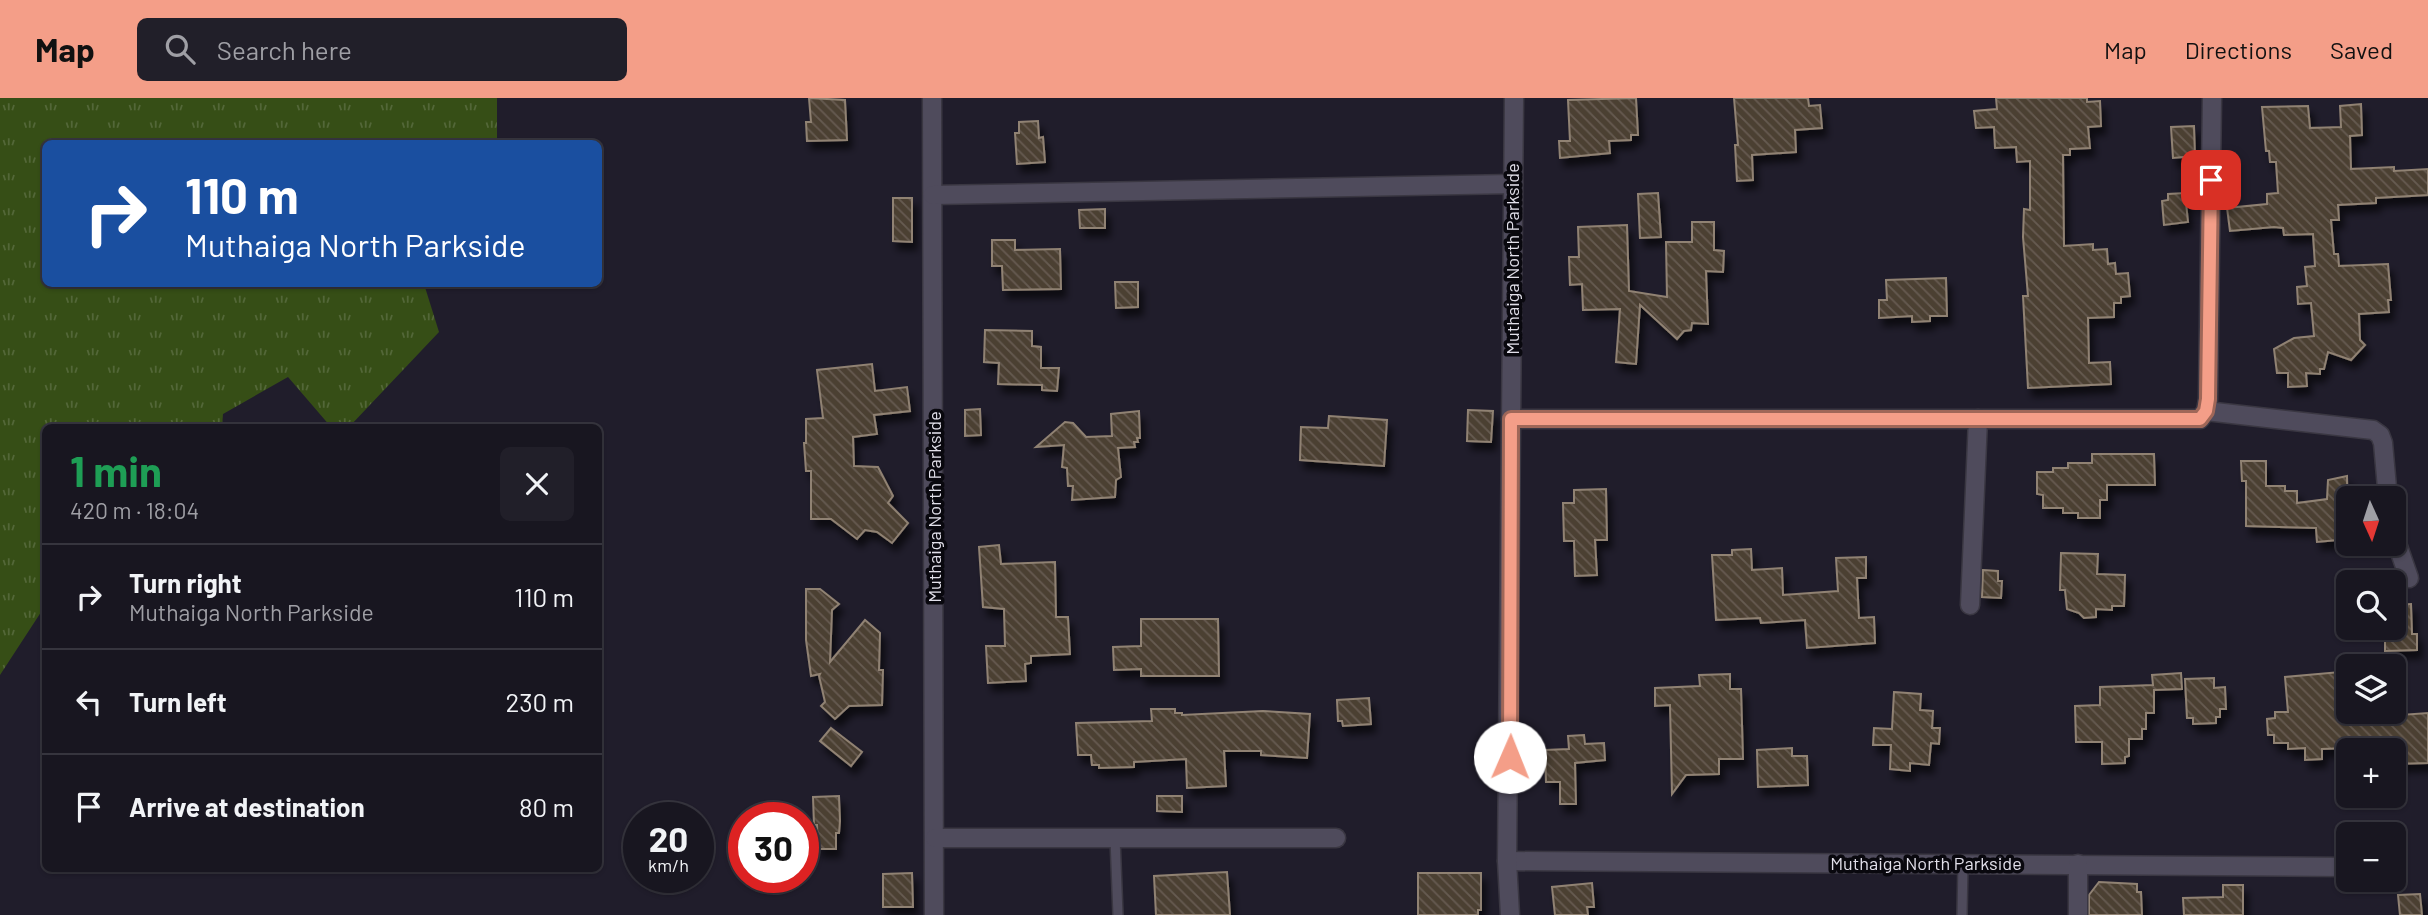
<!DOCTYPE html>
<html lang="en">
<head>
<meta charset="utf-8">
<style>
  :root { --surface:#181620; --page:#211f29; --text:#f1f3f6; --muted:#9f9fa5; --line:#36353e; --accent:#f49e88 }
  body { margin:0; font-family:Barlow,sans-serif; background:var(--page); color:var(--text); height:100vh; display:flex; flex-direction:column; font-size:26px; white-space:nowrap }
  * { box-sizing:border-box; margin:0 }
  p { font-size:23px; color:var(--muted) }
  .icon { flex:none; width:38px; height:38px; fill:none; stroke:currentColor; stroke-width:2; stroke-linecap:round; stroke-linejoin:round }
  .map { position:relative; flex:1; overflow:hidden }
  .sheet { position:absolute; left:42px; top:326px; width:560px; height:448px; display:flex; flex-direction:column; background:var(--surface); border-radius:10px; box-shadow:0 2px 5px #0004,0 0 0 2px var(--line) }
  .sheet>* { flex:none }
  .hud { position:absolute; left:42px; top:42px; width:560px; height:147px; border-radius:10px; box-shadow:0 2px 5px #0004,0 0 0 2px var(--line); background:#1a4fa0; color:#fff; overflow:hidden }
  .needle { width:46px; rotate:177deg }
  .fabs { position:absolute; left:2336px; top:388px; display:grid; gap:14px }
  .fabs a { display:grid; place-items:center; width:70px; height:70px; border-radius:10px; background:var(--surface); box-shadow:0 2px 5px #0004,0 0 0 2px var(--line); font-size:35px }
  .speed { position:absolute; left:623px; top:704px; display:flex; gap:14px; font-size:35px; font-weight:700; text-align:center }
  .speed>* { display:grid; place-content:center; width:91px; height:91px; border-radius:50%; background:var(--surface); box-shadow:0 2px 5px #0004,0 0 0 2px var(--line); line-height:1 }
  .speed small { font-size:18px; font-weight:400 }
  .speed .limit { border:10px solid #d22; background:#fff; color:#111 }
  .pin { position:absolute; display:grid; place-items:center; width:60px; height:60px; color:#fff; margin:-30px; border-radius:14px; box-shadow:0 4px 10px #0006 }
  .me { position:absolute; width:77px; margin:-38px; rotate:1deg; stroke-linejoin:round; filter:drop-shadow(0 0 5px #0008) }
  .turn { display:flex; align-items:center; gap:24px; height:147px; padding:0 28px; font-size:32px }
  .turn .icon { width:91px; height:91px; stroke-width:2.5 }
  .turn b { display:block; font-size:49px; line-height:60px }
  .round { display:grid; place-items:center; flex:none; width:74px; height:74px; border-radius:10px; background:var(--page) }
  .overview { display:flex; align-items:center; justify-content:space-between; height:119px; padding:0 28px }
  h1 { font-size:42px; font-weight:700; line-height:52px; color:#1e9e55 }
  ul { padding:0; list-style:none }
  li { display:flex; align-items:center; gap:21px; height:105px; padding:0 28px; border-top:2px solid var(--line) }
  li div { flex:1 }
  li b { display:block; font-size:26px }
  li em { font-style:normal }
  header { display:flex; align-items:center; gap:42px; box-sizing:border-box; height:98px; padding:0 35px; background:var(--accent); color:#111 }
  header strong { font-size:33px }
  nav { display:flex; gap:38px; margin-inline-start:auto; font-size:24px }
  .search { width:490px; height:63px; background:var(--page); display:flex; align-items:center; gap:18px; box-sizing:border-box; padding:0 24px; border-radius:10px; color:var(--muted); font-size:26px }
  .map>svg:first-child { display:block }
  .grass { fill:url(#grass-tufts) }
  .building { fill:url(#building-back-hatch); stroke:#908273; stroke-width:2; filter:url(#shadow) }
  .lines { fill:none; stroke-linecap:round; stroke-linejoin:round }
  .service-casing { stroke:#3a3742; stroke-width:12 }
  .minor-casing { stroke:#3a3742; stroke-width:21 }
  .service { stroke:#4f4b5c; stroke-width:9 }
  .minor { stroke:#4f4b5c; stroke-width:18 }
  .route-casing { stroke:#9f6758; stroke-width:18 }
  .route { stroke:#f49e88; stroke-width:12 }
  .labels { text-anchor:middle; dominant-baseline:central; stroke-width:7; stroke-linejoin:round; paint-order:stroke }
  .street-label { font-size:18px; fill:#e2e0ea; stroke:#09080e }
</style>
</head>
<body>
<header>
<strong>Map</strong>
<div class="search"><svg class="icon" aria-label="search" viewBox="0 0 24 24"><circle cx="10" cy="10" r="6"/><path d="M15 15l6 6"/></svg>Search here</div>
<nav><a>Map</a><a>Directions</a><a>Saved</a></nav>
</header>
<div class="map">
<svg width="2428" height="817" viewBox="0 0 2428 817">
  <defs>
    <pattern id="grass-tufts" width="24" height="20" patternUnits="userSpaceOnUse" patternTransform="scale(1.75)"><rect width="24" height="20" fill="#364e16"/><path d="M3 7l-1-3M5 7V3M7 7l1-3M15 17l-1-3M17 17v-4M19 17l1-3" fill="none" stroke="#536738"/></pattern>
    <pattern id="building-back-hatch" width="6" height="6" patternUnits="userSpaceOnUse" patternTransform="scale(1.75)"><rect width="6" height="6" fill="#4c4033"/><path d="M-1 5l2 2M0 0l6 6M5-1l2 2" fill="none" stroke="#665b51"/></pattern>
    <filter id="shadow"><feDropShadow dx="4.5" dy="8" stdDeviation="3.5" flood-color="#0009"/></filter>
  </defs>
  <rect width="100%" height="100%" fill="#201d2b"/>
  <path class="grass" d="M0 0H497V45L46 46V186H424L439 234 349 329H331L288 279 223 316 222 329H46L45 508 0 577Z"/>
  <g class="building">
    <path d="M809 0 845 2 847 42 807 43 806 24H811Z"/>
    <path d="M1636 0 1638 37H1631V42L1609 43 1610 55 1560 60 1559 43H1570L1568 2Z"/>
    <path d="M1734 0H1808L1809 8 1820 7 1822 30 1795 32 1796 54 1752 57 1753 82 1737 83 1735 47H1738Z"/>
    <path d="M1996 0H2087V4L2100 3 2101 28 2088 29 2090 50 2070 51V57H2063L2064 148 2093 146V152L2107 151 2108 166 2115 165 2116 176 2128 175 2130 198 2121 199V205H2114V219L2088 220 2089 265 2110 264 2111 286 2028 290 2023 198H2028L2023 139 2024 111 2030 112V63L2017 64 2016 49 1995 50 1994 29 1976 30 1974 13 1997 11Z"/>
    <path d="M2361 6 2362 37 2350 38 2351 71 2394 69V73L2428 71V97L2376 100V105L2338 107 2339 122H2331L2334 156H2338L2339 168 2388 166 2391 202H2388L2389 214 2359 216 2360 242 2365 247 2351 262 2328 254 2324 271H2320V276L2306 275 2307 288 2288 289V275H2277L2274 251 2294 240 2314 238 2311 205 2298 206 2297 189 2307 188 2305 169 2315 168 2313 136 2284 137 2283 130 2274 129 2230 133 2227 110 2267 106V96L2278 95 2276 64H2270L2269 53H2266L2262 9 2308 8 2310 30 2341 29 2340 8Z"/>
    <path d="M1038 23 1039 40 1043 39 1045 64 1017 66 1015 35H1019V24Z"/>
    <path d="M2194 28 2195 58 2173 60 2171 29Z"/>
    <path d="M1658 95 1661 139 1640 140 1638 96Z"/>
    <path d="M2185 95 2188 124 2164 127 2162 103 2168 102V96Z"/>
    <path d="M893 100H912V144L893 143Z"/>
    <path d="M1105 111V130H1080L1079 112Z"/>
    <path d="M1692 124H1714V152L1724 153 1723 174 1706 173 1708 226 1692 225 1691 232 1684 233 1677 241 1640 207 1636 266 1616 264 1620 211 1583 212 1582 186 1570 187 1569 159H1579L1578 129 1627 127 1629 193 1667 199 1666 144H1692Z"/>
    <path d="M992 142H1015V152L1060 151 1061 191 1003 192 1002 168H992Z"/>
    <path d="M1946 180 1947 218H1930V223L1912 224V218L1879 220V202H1887L1886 182Z"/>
    <path d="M1115 184H1138V209L1116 210Z"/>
    <path d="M985 232 1032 233V248L1041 249V270H1059L1057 293 1042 292V287L998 286 999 265 984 264Z"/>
    <path d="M872 266 875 293 907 289 910 313 874 317 877 336 853 339 854 368 878 369 893 398 888 405 908 425 892 445 877 434 865 432 857 441 831 421H811V373H806L804 345H806V321L823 320 817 272Z"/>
    <path d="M980 311 981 337 965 338V312Z"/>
    <path d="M1468 312 1493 313 1491 344 1467 343Z"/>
    <path d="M1139 313 1140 340H1137L1138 344H1134L1135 349 1118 350 1121 379 1116 382 1115 399 1072 402 1073 388H1068L1067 370 1062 369 1064 347 1036 349 1065 324 1073 325 1086 339 1112 338 1111 316Z"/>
    <path d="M1329 318 1387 322 1384 368 1300 362 1301 329 1328 330Z"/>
    <path d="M2092 356H2154L2155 387H2107V402H2100V420H2078V415H2063V410H2043V397L2037 396V374H2053V370H2068V365H2092Z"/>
    <path d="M2241 363H2266V388H2285V393H2297V405L2327 401 2328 382 2347 378 2348 441 2317 444 2316 430 2246 428V383H2242Z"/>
    <path d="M1606 391 1607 442H1595L1597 477 1575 478 1574 443H1564L1563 405H1574V392Z"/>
    <path d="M999 447 1001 466 1055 464 1056 519H1068L1070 556 1031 558V565L1025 566 1026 583 988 585 986 548H1005L1004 511 983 509 979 449Z"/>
    <path d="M1751 451 1752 472 1782 470 1783 497 1838 493 1836 460 1866 459V480H1857L1859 520 1874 519 1875 545 1807 550 1805 522 1761 525 1760 520 1716 522 1712 457H1732V452Z"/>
    <path d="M2061 455 2098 456 2097 476 2125 477 2124 508H2112V512L2096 511V519L2084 520 2079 515 2067 511 2065 492H2060Z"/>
    <path d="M1983 472 1998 473V483H2002L2001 500 1982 499Z"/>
    <path d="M806 491H820L839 506 832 512 830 564 865 522 880 535 879 572H883L882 607 849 608 835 621 821 608 825 604 819 578 820 576 811 578 806 542Z"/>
    <path d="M2411 506 2412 536H2417V552L2385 553V530H2394V507Z"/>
    <path d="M1141 521H1218L1219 578H1141V571L1114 572 1113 549 1141 548Z"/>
    <path d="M2340 574 2343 621 2428 615V665L2394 666V653H2373L2375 649 2322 651V661L2305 662V650L2288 651V645H2274V637H2268L2267 621 2275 620V614H2288L2285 579Z"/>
    <path d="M2181 575 2182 591 2154 592V615H2146V631H2142V641H2129V658L2125 659V665L2102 666V644H2076L2075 608 2100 607V589L2153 587 2152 577Z"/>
    <path d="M1730 576V591H1741L1743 661H1719V676L1686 677 1672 696 1670 607 1655 608V590L1700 588 1699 577Z"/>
    <path d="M2214 580V590L2225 589 2226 611H2220V619H2216V625L2193 626V620H2187L2185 581Z"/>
    <path d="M1894 594 1921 596 1920 612 1933 613 1932 630H1940L1939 646 1931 645 1929 667 1910 665V673L1890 671 1891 647H1873L1874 630 1892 631Z"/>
    <path d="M1369 600 1371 626 1343 628 1342 623H1338L1337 602Z"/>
    <path d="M1151 611H1175V615H1182V617L1263 613 1310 616 1307 660 1261 657V653H1224L1226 688 1187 690 1186 661 1134 664V669L1099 670V667H1092L1091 657H1078L1076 625 1152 623Z"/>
    <path d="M831 630 862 654 851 668 820 643Z"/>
    <path d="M1584 637 1585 646 1604 645 1605 662 1575 665 1576 706H1560V684H1546L1545 652 1569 651 1568 638Z"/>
    <path d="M1792 650V658H1807L1808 687 1758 689 1757 652Z"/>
    <path d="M839 698 840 723 839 735H836V751H818L817 727H814L813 699Z"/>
    <path d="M1157 698H1182V714L1157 713Z"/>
    <path d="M1227 774 1230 817H1156L1154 778Z"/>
    <path d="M912 775 913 809H883V776Z"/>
    <path d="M1418 775H1481V812H1478V817H1418Z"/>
    <path d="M2099 784 2137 786V794H2141L2142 817H2089V797Z"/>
    <path d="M1592 785 1594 809H1587L1588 817H1555L1552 789Z"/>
    <path d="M2223 787H2243V817H2184L2183 800 2223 799Z"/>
    <path d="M2420 796 2422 817H2400L2398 797Z"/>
  </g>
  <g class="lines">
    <g class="service-casing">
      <g id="service">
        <path d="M1115 740 1118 817"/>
        <path d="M1962 817 1963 765"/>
      </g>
    </g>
    <g class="minor-casing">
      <g id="minor">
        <path d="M932 0 934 817"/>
        <path d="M933 97 1513 86"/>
        <path d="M2206 313 2373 332 2380 337 2383 345 2388 401"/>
        <path d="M1511 321H2200L2206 313 2208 301 2212 0"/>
        <path d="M2394 437 2409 480"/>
        <path d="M1970 507 1978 321"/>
        <path d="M935 740H1336"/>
        <path d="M1507 763 2345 769"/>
        <path d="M2078 766V817"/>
        <path d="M1510 817 1507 763 1514 0"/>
      </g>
    </g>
    <use href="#service" class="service"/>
    <use href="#minor" class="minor"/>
  </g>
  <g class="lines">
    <g class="route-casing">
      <path id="route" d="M1510 659 1511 321H2200L2206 313 2208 301 2211 82"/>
    </g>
    <use href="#route" class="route"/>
  </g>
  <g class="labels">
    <g class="street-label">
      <text transform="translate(1512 161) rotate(-90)">Muthaiga North Parkside</text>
      <text transform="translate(934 409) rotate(-90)">Muthaiga North Parkside</text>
      <text x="1926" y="765">Muthaiga North Parkside</text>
    </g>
  </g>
</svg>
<div class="fabs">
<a><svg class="needle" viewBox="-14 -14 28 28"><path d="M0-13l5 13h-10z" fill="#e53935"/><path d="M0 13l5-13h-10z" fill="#9f9fa5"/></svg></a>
<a><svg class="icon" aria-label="search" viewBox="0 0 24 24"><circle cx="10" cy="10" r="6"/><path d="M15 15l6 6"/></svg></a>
<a><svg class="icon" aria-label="layers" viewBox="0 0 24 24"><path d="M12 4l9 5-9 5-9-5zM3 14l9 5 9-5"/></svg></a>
<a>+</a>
<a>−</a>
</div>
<div class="speed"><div>20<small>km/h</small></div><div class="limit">30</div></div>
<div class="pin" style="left:2211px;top:82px;background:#d93025"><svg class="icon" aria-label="arrive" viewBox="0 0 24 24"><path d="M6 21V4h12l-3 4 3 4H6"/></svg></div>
<svg class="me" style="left:1510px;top:659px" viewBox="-20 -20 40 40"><circle r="19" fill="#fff"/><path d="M0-13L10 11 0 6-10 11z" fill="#f49e88"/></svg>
<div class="hud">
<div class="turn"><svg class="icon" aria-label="right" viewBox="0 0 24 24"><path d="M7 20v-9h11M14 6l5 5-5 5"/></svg><div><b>110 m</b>Muthaiga North Parkside</div></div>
</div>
<section class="sheet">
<div class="overview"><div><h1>1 min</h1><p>420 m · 18:04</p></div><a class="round"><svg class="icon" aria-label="close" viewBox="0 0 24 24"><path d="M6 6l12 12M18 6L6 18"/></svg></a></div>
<ul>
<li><svg class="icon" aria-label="right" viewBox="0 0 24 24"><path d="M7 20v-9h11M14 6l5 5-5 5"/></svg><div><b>Turn right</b><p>Muthaiga North Parkside</p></div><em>110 m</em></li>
<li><svg class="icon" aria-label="left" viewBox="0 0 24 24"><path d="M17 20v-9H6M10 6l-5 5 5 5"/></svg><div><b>Turn left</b></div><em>230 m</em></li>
<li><svg class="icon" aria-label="arrive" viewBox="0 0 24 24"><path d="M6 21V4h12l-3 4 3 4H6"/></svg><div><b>Arrive at destination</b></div><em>80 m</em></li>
</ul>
</section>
</div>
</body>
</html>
